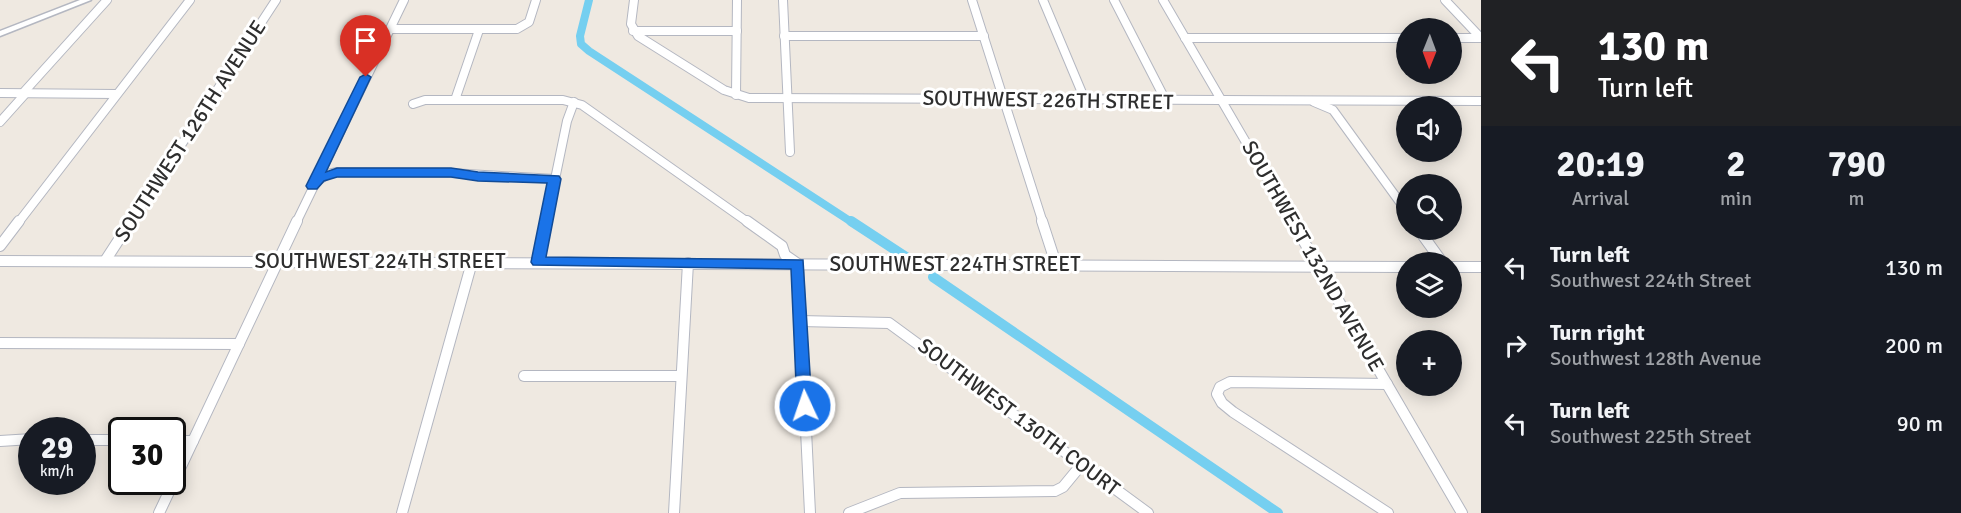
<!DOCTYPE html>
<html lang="en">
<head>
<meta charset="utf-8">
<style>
  :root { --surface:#171b24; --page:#20242c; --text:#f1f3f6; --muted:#9ea1a6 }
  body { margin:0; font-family:Signika,sans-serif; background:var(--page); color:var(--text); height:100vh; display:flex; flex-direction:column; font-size:22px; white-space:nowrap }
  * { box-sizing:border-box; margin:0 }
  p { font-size:20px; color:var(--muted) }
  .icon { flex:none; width:33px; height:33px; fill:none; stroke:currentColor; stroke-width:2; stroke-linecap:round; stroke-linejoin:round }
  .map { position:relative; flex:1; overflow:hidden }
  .side { display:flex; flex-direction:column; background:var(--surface); width:480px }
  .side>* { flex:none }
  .hud { background:#202124; color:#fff; overflow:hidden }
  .needle { width:39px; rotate:181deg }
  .controls { position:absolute; left:1396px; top:18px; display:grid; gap:12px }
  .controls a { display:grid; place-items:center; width:66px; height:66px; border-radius:50%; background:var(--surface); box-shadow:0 3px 15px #0003; font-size:30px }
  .speed { position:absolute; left:18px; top:417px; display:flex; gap:12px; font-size:30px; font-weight:700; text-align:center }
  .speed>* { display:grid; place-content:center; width:78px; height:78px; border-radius:50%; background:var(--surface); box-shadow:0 3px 15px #0003; line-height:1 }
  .speed small { font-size:15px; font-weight:400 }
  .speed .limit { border:3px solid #111; border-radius:9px; background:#fff; color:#111 }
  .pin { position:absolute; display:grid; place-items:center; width:51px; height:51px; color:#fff; margin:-62px -26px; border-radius:50% 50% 50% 0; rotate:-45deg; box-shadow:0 0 6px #0007 }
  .pin .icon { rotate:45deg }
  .me { position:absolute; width:66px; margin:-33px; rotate:357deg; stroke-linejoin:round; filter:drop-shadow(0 0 4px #0008) }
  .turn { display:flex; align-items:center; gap:21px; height:126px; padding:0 18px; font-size:27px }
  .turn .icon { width:78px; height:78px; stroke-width:2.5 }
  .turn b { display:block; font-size:42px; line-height:51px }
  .eta { display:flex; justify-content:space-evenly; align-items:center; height:102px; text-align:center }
  .eta b { font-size:36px; font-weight:800; line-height:42px }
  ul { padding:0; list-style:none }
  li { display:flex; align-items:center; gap:18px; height:78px; padding:0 18px }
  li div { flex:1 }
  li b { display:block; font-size:22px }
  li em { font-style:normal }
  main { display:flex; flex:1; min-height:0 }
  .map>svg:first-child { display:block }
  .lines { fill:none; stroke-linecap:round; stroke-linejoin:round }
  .canal-far1 { stroke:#75cff0; stroke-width:8 }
  .canal { stroke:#75cff0; stroke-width:10 }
  .minor-far1-casing { stroke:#b4b7c1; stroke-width:10 }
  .minor-casing { stroke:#b4b7c1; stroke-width:12 }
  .tertiary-casing { stroke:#b4b7c1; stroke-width:3 }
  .minor-far1 { stroke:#fff; stroke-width:8 }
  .minor { stroke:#fff; stroke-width:10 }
  .tertiary { fill:#fff; fill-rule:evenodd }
  .route { fill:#1a73e8; stroke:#114b97; stroke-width:1.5 }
  .labels { text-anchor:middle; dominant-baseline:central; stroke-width:6; stroke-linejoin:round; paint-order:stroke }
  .street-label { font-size:21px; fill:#2e2e2e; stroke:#fff }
</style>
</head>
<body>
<main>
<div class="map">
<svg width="1481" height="513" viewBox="0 0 1481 513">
  <rect width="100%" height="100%" fill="#efe9e1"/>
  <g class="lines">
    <path class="canal-far1" d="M589 0 580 36 581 44 589 51 853 223"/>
    <g class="canal">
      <path d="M851 221 909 259"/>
      <path d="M933 277 1278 513"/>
    </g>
    <g class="minor-far1-casing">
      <g id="minor-far1">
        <path d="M634 0 631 24 638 36 724 90 749 98 1481 101"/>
        <path d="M783 0 790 152"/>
        <path d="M972 0 1043 223"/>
        <path d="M1043 0 1085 100"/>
        <path d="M1114 0 1166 101"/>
        <path d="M1163 0 1293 223"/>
        <path d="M1445 0 1481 38"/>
        <path d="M390 29H517L529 22 536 0"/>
        <path d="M633 31H737"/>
        <path d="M784 36H984"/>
        <path d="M1185 38H1407"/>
        <path d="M1452 38H1481"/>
        <path d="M0 93 116 94"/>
        <path d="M23 93 107 0"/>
        <path d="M736 95 737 0"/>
        <path d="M455 100 479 30"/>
        <path d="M1314 102 1333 110 1407 212"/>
        <path d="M413 104 425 100H563L582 105 749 223"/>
        <path d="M0 122 26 93"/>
        <path d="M316 182 328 174 337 172 451 173 555 179"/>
        <path d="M18 223 190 0"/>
        <path d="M130 223 276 0"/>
        <path d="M296 223 404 0"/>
        <path d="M546 223 567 121 574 102"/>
      </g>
    </g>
    <g class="minor-casing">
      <g id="minor">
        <path d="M747 221 782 246 785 255 798 264 810 513"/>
        <path d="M1042 221 1056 264"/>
        <path d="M1292 221 1462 513"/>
        <path d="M1419 230 1442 262"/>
        <path d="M0 246 19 221"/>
        <path d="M0 261 1407 267"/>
        <path d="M105 261 131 221"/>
        <path d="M538 262 546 221"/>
        <path d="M1452 267H1481"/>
        <path d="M800 321 889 323 1148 513"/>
        <path d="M0 343 239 344"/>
        <path d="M524 376H681"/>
        <path d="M1387 384 1230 382 1220 387 1217 394 1222 403 1233 412 1388 513"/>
        <path d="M82 440H122"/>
        <path d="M0 441 32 439"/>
        <path d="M172 441H193"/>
        <path d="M159 513 297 221"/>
        <path d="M402 513 472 262"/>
        <path d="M674 513 688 263"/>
        <path d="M849 513 900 493 1055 491 1063 487 1082 464"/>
      </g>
    </g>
    <g class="tertiary-casing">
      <path id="tertiary" d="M80 0H91L0 36V31Z"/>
    </g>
    <use href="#minor-far1" class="minor-far1"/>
    <use href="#minor" class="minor"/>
    <use href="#tertiary" class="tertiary"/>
  </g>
  <path class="route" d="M366 74 371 77 326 172 337 168H451L478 172 559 176 561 179 546 257 803 260 812 406 810 411 805 413 799 411 797 406 791 269 533 265 531 262 547 183 478 181 451 177H337L324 181 317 189H308L306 186 360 77Z"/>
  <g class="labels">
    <g class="street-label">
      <text transform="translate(1048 100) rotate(1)">SOUTHWEST 226TH STREET</text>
      <text transform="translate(190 131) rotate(-57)">SOUTHWEST 126TH AVENUE</text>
      <text transform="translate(1313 256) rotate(60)">SOUTHWEST 132ND AVENUE</text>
      <text x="380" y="261">SOUTHWEST 224TH STREET</text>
      <text x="955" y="264">SOUTHWEST 224TH STREET</text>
      <text transform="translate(1019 417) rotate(37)">SOUTHWEST 130TH COURT</text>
    </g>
  </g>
</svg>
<div class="controls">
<a><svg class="needle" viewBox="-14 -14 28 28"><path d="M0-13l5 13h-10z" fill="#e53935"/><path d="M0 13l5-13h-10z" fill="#9ea1a6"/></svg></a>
<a><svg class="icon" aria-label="sound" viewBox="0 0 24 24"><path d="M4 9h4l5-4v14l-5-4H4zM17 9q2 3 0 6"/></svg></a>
<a><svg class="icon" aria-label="search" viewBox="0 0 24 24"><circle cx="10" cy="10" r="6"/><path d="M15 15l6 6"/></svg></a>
<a><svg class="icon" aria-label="layers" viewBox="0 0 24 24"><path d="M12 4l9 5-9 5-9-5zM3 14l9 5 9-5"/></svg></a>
<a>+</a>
</div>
<div class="speed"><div>29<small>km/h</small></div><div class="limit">30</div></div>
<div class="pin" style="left:366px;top:77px;background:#d93025"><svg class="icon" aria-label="arrive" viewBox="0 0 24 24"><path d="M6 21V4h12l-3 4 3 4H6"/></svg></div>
<svg class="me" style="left:805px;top:406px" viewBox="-20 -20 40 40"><circle r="17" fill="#1a73e8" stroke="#fff" stroke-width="3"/><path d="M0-11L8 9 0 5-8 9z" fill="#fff"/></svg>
</div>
<section class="side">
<div class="hud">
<div class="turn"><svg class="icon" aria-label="left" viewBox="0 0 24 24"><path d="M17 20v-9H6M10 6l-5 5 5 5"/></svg><div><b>130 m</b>Turn left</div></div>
</div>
<div class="eta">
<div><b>20:19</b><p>Arrival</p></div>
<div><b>2</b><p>min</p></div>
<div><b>790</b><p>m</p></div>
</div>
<ul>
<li><svg class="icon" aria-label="left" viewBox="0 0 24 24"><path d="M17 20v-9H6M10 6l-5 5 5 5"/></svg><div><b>Turn left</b><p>Southwest 224th Street</p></div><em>130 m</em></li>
<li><svg class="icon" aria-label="right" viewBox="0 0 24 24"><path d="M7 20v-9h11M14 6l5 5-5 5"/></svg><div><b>Turn right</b><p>Southwest 128th Avenue</p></div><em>200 m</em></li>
<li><svg class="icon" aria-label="left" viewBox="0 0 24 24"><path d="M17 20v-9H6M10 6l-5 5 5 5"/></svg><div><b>Turn left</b><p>Southwest 225th Street</p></div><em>90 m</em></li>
</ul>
</section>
</main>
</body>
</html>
